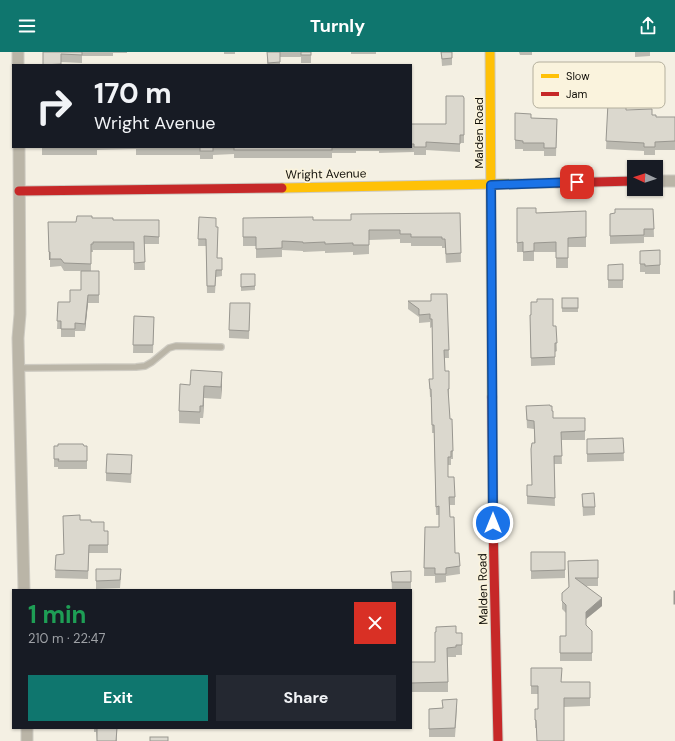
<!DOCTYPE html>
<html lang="en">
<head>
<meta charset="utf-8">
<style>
  :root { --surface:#171b24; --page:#242831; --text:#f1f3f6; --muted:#9ea1a6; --accent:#0f766e }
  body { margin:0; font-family:"DM Sans",sans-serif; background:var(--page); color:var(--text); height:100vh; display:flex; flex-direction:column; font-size:15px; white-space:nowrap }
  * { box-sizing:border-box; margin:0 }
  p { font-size:13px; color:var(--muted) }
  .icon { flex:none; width:22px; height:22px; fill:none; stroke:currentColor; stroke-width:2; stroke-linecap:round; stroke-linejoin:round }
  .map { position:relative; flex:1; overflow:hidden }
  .details { position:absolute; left:12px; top:537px; width:400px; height:140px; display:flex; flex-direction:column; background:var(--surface); border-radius:0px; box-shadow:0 1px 3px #0004 }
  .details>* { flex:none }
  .banner { position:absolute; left:12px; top:12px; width:400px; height:84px; border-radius:0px; box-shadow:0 1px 3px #0004; background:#171b24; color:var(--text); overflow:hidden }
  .needle { width:26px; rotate:273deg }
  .buttons { position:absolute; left:627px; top:108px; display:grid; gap:8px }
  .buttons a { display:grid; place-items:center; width:36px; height:36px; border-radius:0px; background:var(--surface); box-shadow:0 1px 3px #0004; font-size:20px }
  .pin { position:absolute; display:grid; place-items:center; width:34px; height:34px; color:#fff; margin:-17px; border-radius:8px; box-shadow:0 2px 6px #0006 }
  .me { position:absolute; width:44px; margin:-22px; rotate:0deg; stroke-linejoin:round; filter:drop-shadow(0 0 3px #0008) }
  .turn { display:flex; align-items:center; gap:14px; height:84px; padding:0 16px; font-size:18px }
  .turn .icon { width:52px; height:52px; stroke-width:2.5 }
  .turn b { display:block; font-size:28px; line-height:34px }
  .round { display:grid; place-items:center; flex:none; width:42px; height:42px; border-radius:0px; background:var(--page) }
  .head { display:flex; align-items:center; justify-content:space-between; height:68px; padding:0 16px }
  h1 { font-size:24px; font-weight:700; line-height:30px; color:#1e9e55 }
  .cta { display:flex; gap:8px; margin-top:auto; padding:8px 16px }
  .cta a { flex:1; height:46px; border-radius:0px; background:var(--accent); color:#fff; font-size:16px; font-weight:700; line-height:46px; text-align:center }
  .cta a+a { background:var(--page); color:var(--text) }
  header { display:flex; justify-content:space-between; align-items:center; height:52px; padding:0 16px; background:var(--accent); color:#fff; font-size:18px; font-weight:700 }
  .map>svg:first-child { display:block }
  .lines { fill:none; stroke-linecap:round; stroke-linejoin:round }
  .lane-casing { stroke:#cecbc2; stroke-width:8 }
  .street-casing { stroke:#cecbc2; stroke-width:13 }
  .slow-casing { stroke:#cecbc2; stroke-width:11 }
  .jam-casing { stroke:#cecbc2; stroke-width:11 }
  .lane { stroke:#bab5a7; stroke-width:5.5 }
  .street { stroke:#bab5a7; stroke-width:11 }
  .slow { stroke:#ffc107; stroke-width:9 }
  .jam { stroke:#c62828; stroke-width:9 }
  .wall { fill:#bcbab1 }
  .shaded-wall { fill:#999790 }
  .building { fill:#dbd8ce; stroke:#999790 }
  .route-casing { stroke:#114b97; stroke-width:10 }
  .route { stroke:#1a73e8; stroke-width:7 }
  .labels { text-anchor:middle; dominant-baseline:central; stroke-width:3.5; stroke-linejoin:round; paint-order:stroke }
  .street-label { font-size:12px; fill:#110f08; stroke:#faf3dd }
  .key { fill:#faf3dd; stroke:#b4af9d; stroke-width:1 }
  .key-label { font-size:11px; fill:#110f08 }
</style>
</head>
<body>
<header><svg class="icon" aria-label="menu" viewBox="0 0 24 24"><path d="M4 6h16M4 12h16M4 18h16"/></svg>Turnly<svg class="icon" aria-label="share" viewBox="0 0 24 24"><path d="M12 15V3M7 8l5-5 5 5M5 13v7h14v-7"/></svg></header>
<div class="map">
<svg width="675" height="689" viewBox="0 0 675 689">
  <rect width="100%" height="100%" fill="#f4f0e3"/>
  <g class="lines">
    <g class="lane-casing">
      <path id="lane" d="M19 316 136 315 145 314 152 310 169 296 176 294 221 295"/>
    </g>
    <g class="street-casing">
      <g id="street">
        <path d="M18 0V13"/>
        <path d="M19 95 20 262 18 286 24 538"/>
        <path d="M656 129H675"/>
        <path d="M27 676V689"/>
      </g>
    </g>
    <g class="slow-casing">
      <g id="slow">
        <path d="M490 0 492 345"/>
        <path d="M282 136 557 131"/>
      </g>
    </g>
    <g class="jam-casing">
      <g id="jam">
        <path d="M557 131 634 129"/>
        <path d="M19 139 282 136"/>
        <path d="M492 345 493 471 498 689"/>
      </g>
    </g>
    <use href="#lane" class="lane"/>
    <use href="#street" class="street"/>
    <use href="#slow" class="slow"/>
    <use href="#jam" class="jam"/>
  </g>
  <g class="wall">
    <path d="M43 0H127V1H113V4H82V11L61 10V13H43Z"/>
    <rect x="224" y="0" width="11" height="2"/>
    <path d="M267 0H311V11H301V5H280V13H267Z"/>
    <rect x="351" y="0" width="25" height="2"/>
    <path d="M441 0H452V13L442 14Z"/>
    <path d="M519 0H532V3H520Z"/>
    <path d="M635 0H650V4L635 5Z"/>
    <rect x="556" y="15" width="12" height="18"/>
    <path d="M464 46V91H460V100L426 98V103H414V100L379 101V99H356V101H332V106H234V102L213 103V107H200V103H136V97L97 98V103H42V95H411V72H446Z"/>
    <path d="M608 51 626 58 652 63 656 65H675V98H655V103H644V99L606 97Z"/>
    <path d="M515 61 531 66 557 67 556 104H544V99H523V97H515Z"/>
    <path d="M517 156 536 161 586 159V195H568V216H556V200H534V209H523V200H517Z"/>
    <path d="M653 157 654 185H644V191L610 192V162L615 161Z"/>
    <path d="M460 161 461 210 446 211 445 196H442V194H411V191H400V187L369 188V202L353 203V200L325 201V199L303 200V199L282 198V205L256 206V194H243V166L313 168H351Z"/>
    <path d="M199 165 216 175 218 182 217 206H222V224L216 225 215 241H207L206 194H198Z"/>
    <path d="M92 166 113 168H159V192H144L145 218H134V198H93V200H91V219H99V251H88L85 279H75V285H61V277H57L58 250H70L81 238 89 219H64L61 214 50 215V208H49L48 170H76Z"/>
    <path d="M660 198V222H645V220H640V199Z"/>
    <path d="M608 213 623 228V236H608Z"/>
    <path d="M241 222H255V238L241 239Z"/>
    <path d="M447 242 449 306H445V319H449V345H448L450 367 453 399V407H451V413H448V425L455 445V453H450V465L455 500V501H459L460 522 446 524V530L435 531V524H424L425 475H439V463H436L434 381H432L431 345H430L429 327H433L432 275 430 276V270L419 271V265L408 257V249H431Z"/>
    <rect x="562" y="246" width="16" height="14"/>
    <path d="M250 251 249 287 229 286V278Z"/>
    <path d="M530 263 553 274H556L557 299 555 300V313L531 314Z"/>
    <path d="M134 264 154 265 153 301H133Z"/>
    <path d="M222 332 221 347 204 346 203 366H200V372L179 371V359L190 333Z"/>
    <path d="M526 354H550L552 359 553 366H585V388H561L562 412H554L555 454 527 452V433H532L534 391V377L527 376Z"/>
    <path d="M623 386 624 409 587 410V387Z"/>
    <path d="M54 394H87V417H58V415H54Z"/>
    <path d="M132 411 131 431 106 429V421Z"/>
    <path d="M582 442 595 455V463L583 464Z"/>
    <path d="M80 468 91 470 104 479H108V501H89L88 527 55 526 56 503 64 502Z"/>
    <path d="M531 500 565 518V526L531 527Z"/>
    <path d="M598 508V534H585L602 554 586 567V573L592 579V609H560V584H566V561L562 557V541L569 535 568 509Z"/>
    <path d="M96 517 121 525 120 536 96 537Z"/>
    <path d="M411 519V538H392L391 520Z"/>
    <path d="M456 581H462V603H456V605H448V640H411V610H435Z"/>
    <path d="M531 616 562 630H590V654L564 655V689H537L536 676H535V657H538V642H531Z"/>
    <path d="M442 656H457L455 685H429V657Z"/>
    <path d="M94 676H120V677H117V689H97L96 680H94Z"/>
  </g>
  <g class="shaded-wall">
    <rect x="49" y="200" width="1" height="8"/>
    <path d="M88 243V251L85 279V272Z"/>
    <path d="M222 320V332L221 347V335Z"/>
    <path d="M204 334V346L203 366V354Z"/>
    <path d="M602 546V554L586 567V560Z"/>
  </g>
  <g class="building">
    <path d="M43 0H82V3L61 2V12L43 13Z"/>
    <path d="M267 0H280V10L268 11Z"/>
    <rect x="301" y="0" width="10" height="3"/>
    <path d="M441 0H452V6L442 7Z"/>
    <path d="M446 44H463L464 46V83H460V92L426 90V95H414V92H411V72H446Z"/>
    <path d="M608 51 626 52V58L652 57V63H656V65H675V89L655 90V95H644V91L606 89Z"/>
    <path d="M515 61 531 62V66L557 67 556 96H544V91H523V89L515 88Z"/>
    <rect x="200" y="95" width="13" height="4"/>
    <rect x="234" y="95" width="98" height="3"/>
    <path d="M517 156H536V161L586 159V185L568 186V206H556V190L534 191V199L523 200V190L517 191Z"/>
    <path d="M615 157H653L654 177H644V183L610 184V162L615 161Z"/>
    <path d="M460 161 461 201 446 202 445 187H442V185H411V182H400V178H369V193H353V191L325 192V190L303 191V190L282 189V196L256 197V185H243V166L313 165V168H351V162Z"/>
    <path d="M77 164H92V166H113V168H159V185L144 184 145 210 134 211V190H93V192H91V212L64 211 61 207H50V200H49L48 170H76Z"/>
    <path d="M199 165 216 166V175H218L217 206H222V218H216L215 234H207L206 187H198Z"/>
    <path d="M660 198V213L645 214V212H640V199Z"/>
    <path d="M623 212V228H608V213Z"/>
    <path d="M81 219H99V243H88L85 272 75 271V277H61V269H57L58 250H70V238H81Z"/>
    <path d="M241 222H255V234L241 235Z"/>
    <path d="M431 242H447L449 298H444L445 319H449V337H448L450 367H452L453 399H451V405H448V425H454L455 445H449L450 465H454L455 500V501H459L460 514 446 516V522H435V516H424L425 475H439V454L436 455 434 373H432L431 337H430L429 327H433L432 267H430V262L419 263V257L408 249H431Z"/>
    <rect x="562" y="246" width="16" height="10"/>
    <path d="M537 247H553V274H556L557 291H555V305L531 306 530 263H531V250H537Z"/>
    <path d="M230 251H250L249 279 229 278Z"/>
    <path d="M134 264 154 265 153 293H133Z"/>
    <path d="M191 318 222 320 221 335 204 334 203 354H200V360L179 359 180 332 190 333Z"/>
    <path d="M550 353V354H552V359H553V366H585V379L561 380 562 404H554L555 446 527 444V433H532L531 397 532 391H535L534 369 527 368 526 354Z"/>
    <path d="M623 386 624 401 587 402V387Z"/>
    <path d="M58 392H83L84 394H87V409H58L59 407H54V394H58Z"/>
    <path d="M107 402 132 403 131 422 106 421Z"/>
    <path d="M594 441 595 455H583L582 442Z"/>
    <path d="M80 463V468H91V470H104V479H108V493H89L88 519 55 518 56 503 64 502 63 464Z"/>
    <path d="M531 500H565V518L531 519Z"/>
    <path d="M598 508V526H575L602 546 586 560V573L592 579V601H560V584H566V553L562 549V541L569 535 568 509Z"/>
    <path d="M96 517H121L120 528 96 529Z"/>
    <path d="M411 519V530H392L391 520Z"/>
    <rect x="674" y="539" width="1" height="13"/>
    <path d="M456 574V581H462V593H456V595L447 596 448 630 411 631V610H435V580H436V575Z"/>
    <path d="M531 616H562L561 630H590V646H564V689H537L536 668H535V657H538V634H531Z"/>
    <path d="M457 647 455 676 429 677V657L443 656 442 648Z"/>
    <path d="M97 676H117L116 689H97Z"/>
    <rect x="150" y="685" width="18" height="4"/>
  </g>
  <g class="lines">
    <g class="route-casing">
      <path id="route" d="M493 471 491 133 577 130"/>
    </g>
    <use href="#route" class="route"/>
  </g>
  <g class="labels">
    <g class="street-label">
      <text transform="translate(479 81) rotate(-90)">Malden Road</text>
      <text transform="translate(326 122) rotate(-1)">Wright Avenue</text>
      <text transform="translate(483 537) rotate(-91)">Malden Road</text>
    </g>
  </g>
  <rect x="533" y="10" width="132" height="46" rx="6" class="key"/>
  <rect x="541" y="22" width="18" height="4" fill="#ffc107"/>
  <rect x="541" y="40" width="18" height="4" fill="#c62828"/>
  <g class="key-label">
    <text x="566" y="28">Slow</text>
    <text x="566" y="46">Jam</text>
  </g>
</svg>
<div class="buttons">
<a><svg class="needle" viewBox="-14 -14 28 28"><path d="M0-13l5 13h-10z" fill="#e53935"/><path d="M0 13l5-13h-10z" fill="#9ea1a6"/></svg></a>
</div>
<div class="pin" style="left:577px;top:130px;background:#d93025"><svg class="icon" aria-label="arrive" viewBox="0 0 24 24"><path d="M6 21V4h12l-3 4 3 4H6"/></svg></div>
<svg class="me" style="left:493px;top:471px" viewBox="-20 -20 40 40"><circle r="17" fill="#1a73e8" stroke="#fff" stroke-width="3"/><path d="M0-11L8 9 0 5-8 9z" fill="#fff"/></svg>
<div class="banner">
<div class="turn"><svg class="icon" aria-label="right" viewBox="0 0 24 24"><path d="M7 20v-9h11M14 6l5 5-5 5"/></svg><div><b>170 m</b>Wright Avenue</div></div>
</div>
<section class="details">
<div class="head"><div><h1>1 min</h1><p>210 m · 22:47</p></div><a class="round" style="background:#d93025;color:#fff"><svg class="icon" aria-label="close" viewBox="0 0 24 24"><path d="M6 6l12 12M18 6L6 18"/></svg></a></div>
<div class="cta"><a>Exit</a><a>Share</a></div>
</section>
</div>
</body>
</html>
